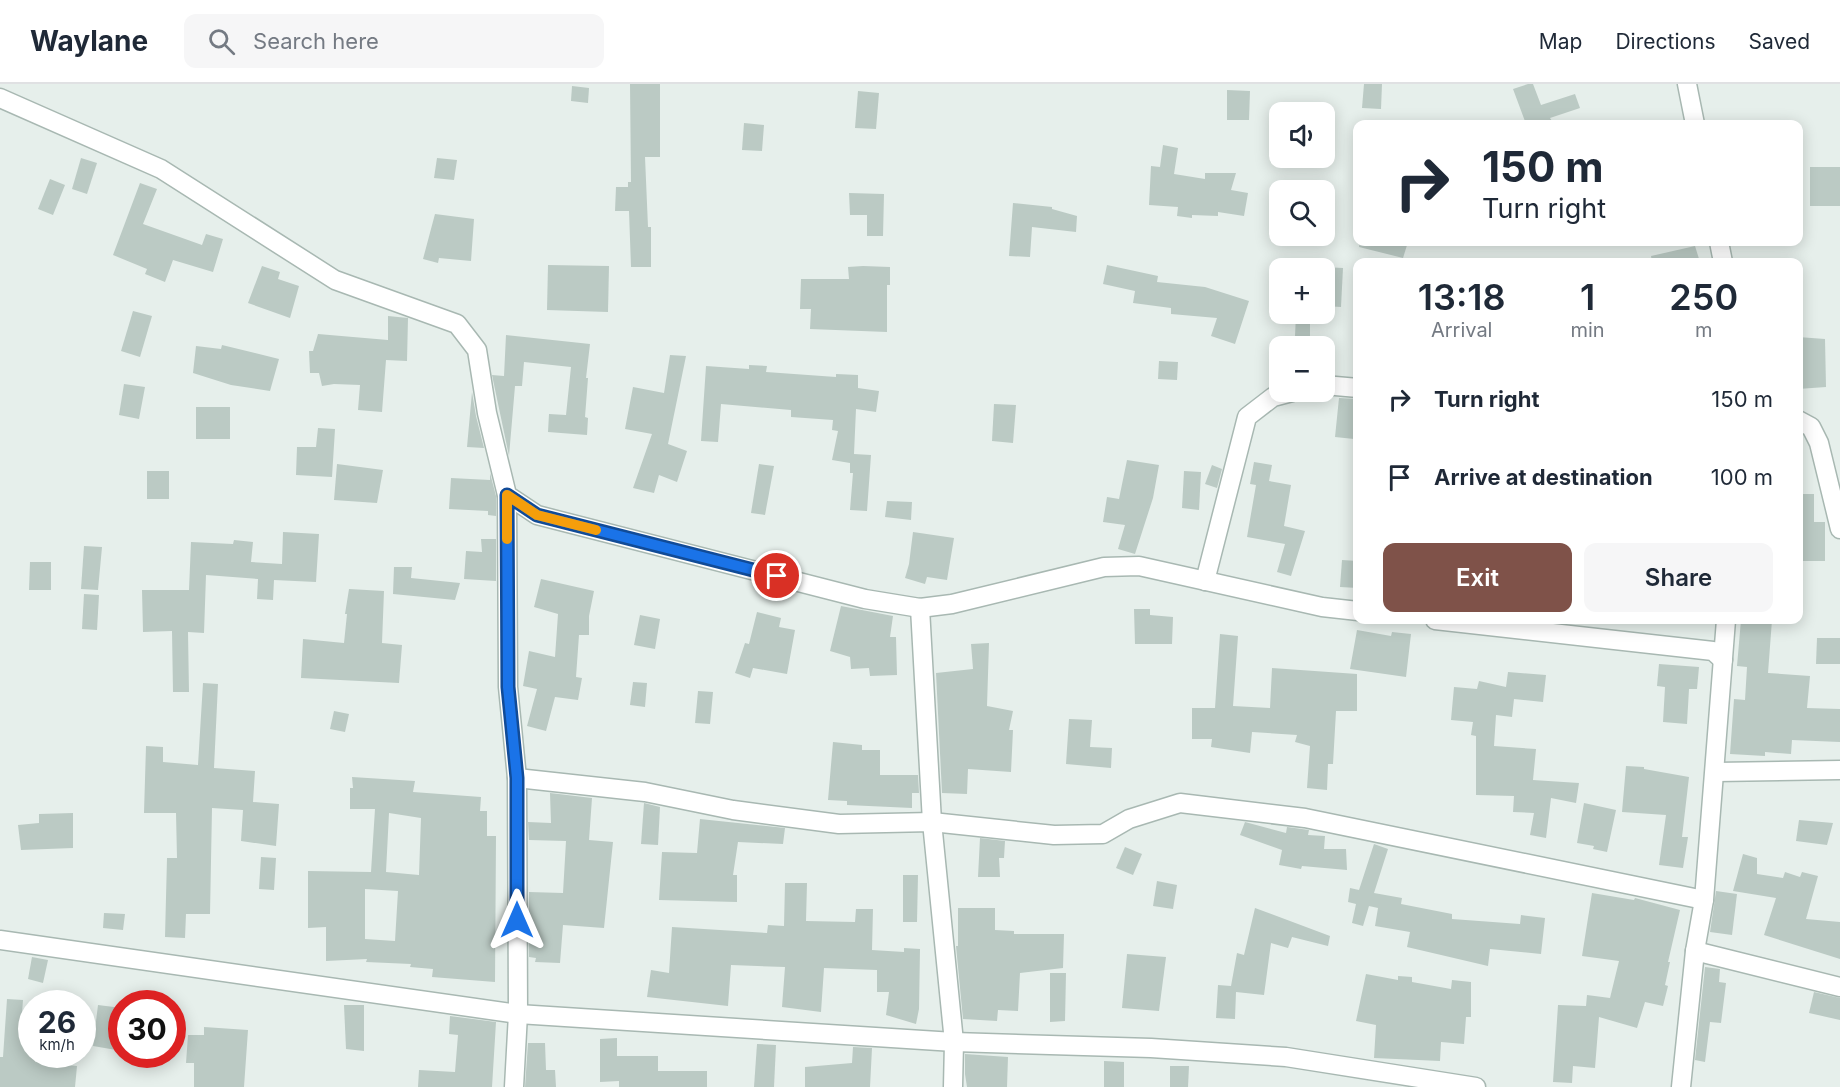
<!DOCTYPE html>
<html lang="en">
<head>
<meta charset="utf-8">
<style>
  :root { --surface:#fff; --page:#f6f6f7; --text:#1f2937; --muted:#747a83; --line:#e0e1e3; --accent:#7f5249 }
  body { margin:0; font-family:Inter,sans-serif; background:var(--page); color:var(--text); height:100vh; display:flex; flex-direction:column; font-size:22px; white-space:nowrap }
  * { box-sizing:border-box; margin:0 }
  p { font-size:20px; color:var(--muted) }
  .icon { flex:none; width:33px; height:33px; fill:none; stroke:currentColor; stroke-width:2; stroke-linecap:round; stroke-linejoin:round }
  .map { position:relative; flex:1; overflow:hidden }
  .details { position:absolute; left:1353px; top:174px; width:450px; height:366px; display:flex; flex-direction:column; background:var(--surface); border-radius:12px; box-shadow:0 3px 15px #0003 }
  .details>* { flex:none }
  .guide { position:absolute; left:1353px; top:36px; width:450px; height:126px; border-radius:12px; box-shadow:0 3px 15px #0003; background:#fff; color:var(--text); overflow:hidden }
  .buttons { position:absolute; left:1269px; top:18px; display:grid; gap:12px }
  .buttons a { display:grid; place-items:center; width:66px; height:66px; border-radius:12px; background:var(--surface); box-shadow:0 3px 15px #0003; font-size:30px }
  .speed { position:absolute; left:18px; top:906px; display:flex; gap:12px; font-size:30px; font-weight:700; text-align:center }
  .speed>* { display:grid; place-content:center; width:78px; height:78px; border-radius:50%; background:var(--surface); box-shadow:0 3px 15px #0003; line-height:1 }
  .speed small { font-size:15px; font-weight:400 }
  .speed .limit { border:9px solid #d22; background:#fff; color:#111 }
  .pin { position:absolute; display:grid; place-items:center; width:51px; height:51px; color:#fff; margin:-26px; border:3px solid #fff; border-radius:50%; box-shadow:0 2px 6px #0007 }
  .me { position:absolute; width:66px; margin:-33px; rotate:0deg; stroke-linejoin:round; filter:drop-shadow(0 0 4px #0008) }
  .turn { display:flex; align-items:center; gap:21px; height:126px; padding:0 30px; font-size:27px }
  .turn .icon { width:78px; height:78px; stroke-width:2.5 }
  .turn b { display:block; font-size:42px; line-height:51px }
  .eta { display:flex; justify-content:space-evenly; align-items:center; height:102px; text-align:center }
  .eta b { font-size:36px; font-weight:600; line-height:42px }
  .cta { display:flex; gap:12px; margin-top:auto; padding:12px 30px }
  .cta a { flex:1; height:69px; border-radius:12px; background:var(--accent); color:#fff; font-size:24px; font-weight:600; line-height:69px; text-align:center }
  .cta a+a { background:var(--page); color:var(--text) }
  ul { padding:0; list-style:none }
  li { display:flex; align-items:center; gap:18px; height:78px; padding:0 30px }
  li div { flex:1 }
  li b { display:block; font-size:22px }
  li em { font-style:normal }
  header { display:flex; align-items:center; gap:36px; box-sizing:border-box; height:84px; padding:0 30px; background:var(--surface); border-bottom:2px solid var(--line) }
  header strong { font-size:28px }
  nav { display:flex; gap:33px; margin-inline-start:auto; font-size:21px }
  .search { width:420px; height:54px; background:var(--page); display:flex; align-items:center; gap:15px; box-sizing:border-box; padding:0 21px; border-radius:12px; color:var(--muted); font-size:22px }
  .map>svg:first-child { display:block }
  .building { fill:#bbcac4; fill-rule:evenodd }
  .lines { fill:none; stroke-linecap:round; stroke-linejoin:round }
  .minor-casing { stroke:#a8b8b2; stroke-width:21 }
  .minor { stroke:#fff; stroke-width:18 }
  .route-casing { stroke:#114b97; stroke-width:15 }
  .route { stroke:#1a73e8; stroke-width:10 }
  .slow { stroke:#f59e0b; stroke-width:10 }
</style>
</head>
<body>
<header>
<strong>Waylane</strong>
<div class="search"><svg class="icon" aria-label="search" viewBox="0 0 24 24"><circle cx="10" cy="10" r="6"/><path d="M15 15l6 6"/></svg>Search here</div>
<nav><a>Map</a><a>Directions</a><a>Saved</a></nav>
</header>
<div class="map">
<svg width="1840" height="1003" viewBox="0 0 1840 1003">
  <rect width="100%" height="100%" fill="#e6efeb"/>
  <g class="building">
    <path d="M630 0H660V73H645L648 143H651V183H631L629 127H615L616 103H628V98H631Z"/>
    <path d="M1364 0H1382L1381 25 1362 24Z"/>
    <path d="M1528 0H1533L1541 21 1575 10 1580 24 1550 34 1554 40H1526L1513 5Z"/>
    <path d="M572 2 589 4 588 19 571 17Z"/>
    <path d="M1227 6 1250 7 1249 36H1227Z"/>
    <path d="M858 7 879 9 876 45 855 44Z"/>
    <path d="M744 39 764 41 762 67 742 66Z"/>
    <path d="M1163 61 1178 64 1174 90 1205 95V89H1236L1231 106 1248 109 1244 132 1218 128V132L1192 131V134L1177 132 1178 123 1149 121 1151 82 1160 83Z"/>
    <path d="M81 74 97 79 87 110 72 105Z"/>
    <path d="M437 74 457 76 454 96 434 94Z"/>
    <rect x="1810" y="83" width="30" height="39"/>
    <path d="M50 95 65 101 53 131 38 125Z"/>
    <path d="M140 99 157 105 143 140 202 161 206 150 223 155 213 188 173 176 165 198 145 190 147 185 113 171Z"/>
    <path d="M849 109 884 110 883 152H867V131H850Z"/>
    <path d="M1013 119 1052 123V125L1077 132 1076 148 1032 143 1030 173 1009 172Z"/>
    <path d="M435 130 474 135 471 177 439 174 438 179 423 175Z"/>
    <path d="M1360 158H1408L1403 174 1359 163Z"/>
    <path d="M1695 162 1700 178H1652L1651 172Z"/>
    <path d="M548 181 609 182 608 228 547 226Z"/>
    <path d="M1107 181 1158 192 1157 198 1205 203 1249 217 1235 260 1211 252 1217 234 1171 230V224L1133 219 1135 207 1103 200Z"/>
    <path d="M262 182 280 188 278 195 299 202 290 234 248 219Z"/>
    <path d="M863 182 890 183V201H887V248L810 245 811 225H800L801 195H849L848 183Z"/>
    <path d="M1324 183 1343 184 1341 223 1324 222Z"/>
    <path d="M133 227 152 232 140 273 121 267Z"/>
    <path d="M1296 230H1310V253L1295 252Z"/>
    <path d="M388 232 408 234 407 277 386 276 382 328 358 326 360 301 334 300 322 302 319 289H310L309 267H313L318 250 388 256Z"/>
    <path d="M506 251 590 260 586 294H588L585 333 588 334 587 351 548 348 549 330 566 331 571 283 524 278 522 302H515L509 372 492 291 504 292Z"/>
    <path d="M1798 253 1825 255 1826 303 1798 305Z"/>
    <path d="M222 261 279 275 270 307 231 301 193 289 196 262 221 265Z"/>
    <path d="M670 271 686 272 668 360 687 367 677 398 659 391 654 409 633 404 652 350 625 345 633 303 664 309Z"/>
    <path d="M1159 277 1178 278 1177 296 1158 295Z"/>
    <path d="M749 281 767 282 766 288 836 293V290L858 291V304L879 307 876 328 856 325 854 370 871 371 867 427 850 426 853 389H850V379L832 376 838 347 832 346 833 336 791 333V326L721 320 718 358 701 357 706 282 749 285Z"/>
    <path d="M124 300 145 303 139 335 119 331Z"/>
    <path d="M472 308 476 332 484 364 467 363Z"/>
    <path d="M1339 314 1358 315 1354 355 1335 353Z"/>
    <path d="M994 320 1016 321 1013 359 992 357Z"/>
    <rect x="196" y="323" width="34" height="32"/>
    <path d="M318 344 335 345 332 393 296 391 297 363H316Z"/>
    <path d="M1127 376 1159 381 1153 414 1135 470 1118 465 1125 441 1103 438 1107 413 1119 415Z"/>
    <path d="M1254 378 1272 381 1269 397 1291 401 1284 442 1305 447 1291 492 1277 488 1285 460 1247 453 1256 401 1250 400Z"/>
    <path d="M337 380 383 386 377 419 334 416Z"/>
    <path d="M759 380 774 382 765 431 751 429Z"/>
    <path d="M1212 381 1222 385 1217 404 1205 400Z"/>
    <rect x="147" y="387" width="22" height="28"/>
    <path d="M1184 387 1201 388 1199 426 1182 424Z"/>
    <path d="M490 389 496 412V432L488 431V427L449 425 451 394 490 396Z"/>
    <path d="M1798 410H1814V438H1825V477H1798Z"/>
    <path d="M887 417 912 418 911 436 885 433Z"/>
    <path d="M283 448 319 450 316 498 274 496 273 516 257 515 258 495 206 491 204 549 188 548 189 608H173L172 547 143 548 142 506H189L191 458 233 460 234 456 253 458 251 478 282 480Z"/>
    <path d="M913 448 954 454 947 496 927 493 925 500 905 494 909 480Z"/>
    <path d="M481 455H496V497L464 495 466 467 482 468Z"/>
    <path d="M84 462 102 463 98 506 81 505Z"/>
    <path d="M1342 476 1358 477V504L1340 503Z"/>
    <path d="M30 478H51V506H29Z"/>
    <path d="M394 483H412L411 494 460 499 455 516 393 510Z"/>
    <path d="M541 495 594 507 589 532V551H579L576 593 582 594 578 616 555 613 546 647 527 642 537 605 523 602 529 567 555 573 558 530 534 523Z"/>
    <path d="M349 505 384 507 382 559 402 561 399 599 301 594 303 555 344 559 347 530H345Z"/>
    <path d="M84 510 99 511 97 546 82 545Z"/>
    <path d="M841 522 893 532 890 553H896L897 591 870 592 869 584 851 585 850 573 830 567Z"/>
    <path d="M1134 525H1150V531L1173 533 1172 560H1135Z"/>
    <path d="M757 528 781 534 779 543 795 546 787 590 753 584 750 594 735 589 745 559 749 560Z"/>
    <path d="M640 531 660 535 655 565 634 561Z"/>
    <path d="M1741 536H1772L1768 589 1810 592 1807 624 1840 625V658L1792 656 1791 670 1765 668V672L1730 670 1734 615 1745 616 1747 583 1737 582Z"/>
    <path d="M1357 546 1391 552 1392 548 1411 550 1406 593 1350 585Z"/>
    <path d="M1220 550 1238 552 1233 622 1270 624 1272 584 1357 590V627H1336L1333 680H1328L1327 706 1307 704 1310 662 1295 658 1297 651 1252 648 1250 669 1211 663 1212 655H1192V624H1215Z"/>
    <path d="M1817 554H1840V580H1816Z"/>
    <path d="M989 559 987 622 1013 627 1009 646H1013L1011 688 968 685 967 710 942 709 936 589 973 585 971 560Z"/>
    <path d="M1659 580 1699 583 1697 605H1689L1687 640 1663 638 1665 603 1657 602Z"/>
    <path d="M1508 588 1546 591 1543 618 1514 615 1512 633 1496 631 1494 662 1536 665 1533 696 1579 699 1576 719 1551 714 1546 754 1530 751 1534 729 1513 728 1514 712 1476 711V652L1471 651 1473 638 1451 636 1454 603 1477 605 1479 597 1506 603Z"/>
    <path d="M633 598 647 599 645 623 630 621Z"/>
    <path d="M203 599 218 600 214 684 255 687 253 718 279 720 276 762 241 757 243 726 212 724 210 830H186L185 854 165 853 167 774H177L176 729H144L146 662 163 663V678L198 681Z"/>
    <path d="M698 607 713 608 710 640 695 639Z"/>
    <path d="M334 627 349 630 345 648 330 645Z"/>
    <path d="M1069 635 1092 636 1090 663 1112 664 1111 684 1066 680Z"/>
    <path d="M833 658 862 661V666H880V691H918L919 709H912V724L847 721V717L828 716Z"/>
    <path d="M1626 682 1644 683V685L1689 693 1682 753H1688L1683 784 1659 781 1666 731 1622 728Z"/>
    <path d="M352 693 415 697 413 708 481 713 480 727H487V752H496L495 898 432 893 433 885 410 883 411 880 366 878 367 875 326 877V843L308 844V787L371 788 375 725H350V704H353ZM389 729 421 734 419 791 386 788ZM365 805 398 807 395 857 365 855Z"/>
    <path d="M550 709 592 714 589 756 613 758 604 844 563 841 560 879 535 878 536 874 529 873V808L563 809 566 757 529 756 528 738 551 739Z"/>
    <path d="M644 719 660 723 658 761 641 760Z"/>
    <path d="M1584 719 1616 726 1607 768 1593 765 1594 762 1577 759Z"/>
    <path d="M73 729V764L21 766 18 741 39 739V730Z"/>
    <path d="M700 735 785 744 783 760 738 758 733 791H737V818L659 816 662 768 697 769Z"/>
    <path d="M1799 736 1833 739 1827 761 1796 757Z"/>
    <path d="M1245 738 1286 749 1287 743 1309 746 1308 751 1325 752 1324 765H1346L1347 786 1302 782 1301 785 1279 781 1282 766 1240 751Z"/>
    <path d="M980 754 1005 757 1004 774H999L1000 793H978Z"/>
    <path d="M1374 760 1388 765 1374 809 1402 814 1401 820 1452 830V835L1520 840 1521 831 1545 834 1541 870 1490 865 1488 882 1407 863 1410 848 1375 842 1378 824 1369 822 1363 842 1352 839 1356 820 1348 818 1350 804 1359 806Z"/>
    <path d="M1125 763 1142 770 1133 791 1116 784Z"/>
    <path d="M1743 770 1757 774V790L1783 794 1785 788 1800 793 1802 788 1818 792 1806 835 1840 838V875L1764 851 1776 814 1733 807Z"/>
    <path d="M261 773 276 774 274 806 259 805Z"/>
    <path d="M903 791H918L917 838H903Z"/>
    <path d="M1157 797 1177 801 1173 825 1153 822Z"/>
    <path d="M785 799H807L806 837 855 838 856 825H873L872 866 904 868V864L920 865 919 925 916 940 886 931 889 908H877V886L824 884 821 928 782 923 785 883 731 881 728 922 647 913 651 886 669 889 672 843 767 849 768 841 784 842Z"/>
    <path d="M1716 807 1737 810 1732 851 1710 848Z"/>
    <path d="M1592 809 1634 816 1635 814 1680 826 1668 878H1670L1665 901 1668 902 1663 922 1645 918 1637 944 1599 933 1595 984 1573 982 1572 999 1553 998 1558 921 1586 922 1587 911 1610 914 1619 877 1582 872Z"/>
    <path d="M958 824H995V846L1014 847V850H1064L1063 884 1020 889 1018 927 998 926 997 937 963 935 956 862H958Z"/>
    <path d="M1255 824 1330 852 1328 862 1292 853 1288 864 1271 859 1264 911 1236 908 1235 935 1216 934 1218 901 1231 902 1237 869 1244 871Z"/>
    <path d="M104 829 125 830 123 846 103 844Z"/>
    <path d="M1127 870 1166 873 1159 927 1122 924Z"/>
    <path d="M32 873 48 876 43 899 28 895Z"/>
    <path d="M1705 883 1720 885 1719 898 1726 899 1721 939 1710 938 1705 978 1695 976Z"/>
    <path d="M1050 889H1066L1065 937 1050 938Z"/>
    <path d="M1366 890 1398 896V892L1412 893V898L1451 905 1452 896 1471 898V933H1466L1464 960 1441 958 1440 977 1374 974 1376 941 1356 937Z"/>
    <path d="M1814 908 1840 914V936L1809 929Z"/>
    <path d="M7 915 23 916 22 929 32 930V970H36L35 978 77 982 75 1003H0V973H3Z"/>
    <path d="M98 921 122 924V967L93 962Z"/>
    <path d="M344 921H364V967L346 965Z"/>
    <path d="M450 932 496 938 492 1003H418L419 986 455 988 458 951 449 950Z"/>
    <path d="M204 943 248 946 244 1003H194V979H186L188 951H204Z"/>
    <path d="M617 954V972H658V987H707V1003H619V997L600 998V955Z"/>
    <path d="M528 959H545L546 986H555L556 1003H525Z"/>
    <path d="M757 960 776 961 774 1003H754Z"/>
    <path d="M853 963 872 964 870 1003H805V983L852 979Z"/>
    <path d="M965 970 1008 973 1007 1003H967L965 990Z"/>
    <path d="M1104 977 1124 978V1003H1104Z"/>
    <path d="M1170 982H1189L1188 1003H1170Z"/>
  </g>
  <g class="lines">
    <g class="minor-casing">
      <g id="minor">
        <path d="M1687 0 1695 40"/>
        <path d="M0 14 161 85 335 196 457 240 477 266 487 329 507 411 537 431 865 515 920 524 952 520 1104 483 1139 482 1322 523 1358 527"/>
        <path d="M1719 158 1723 178"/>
        <path d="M1324 301 1358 304"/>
        <path d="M1798 336 1811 343 1819 359 1840 445"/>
        <path d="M507 411 508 603 517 694 518 930 514 1003"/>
        <path d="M1205 497 1247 333 1273 313 1292 308"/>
        <path d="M920 524 932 738 954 958 953 1003"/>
        <path d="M1435 536 1713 567 1723 576"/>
        <path d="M1716 688 1840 686"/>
        <path d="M517 694 645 708 733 726 839 740 932 738 1054 751 1103 750 1129 735 1180 719 1305 734 1704 816"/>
        <path d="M0 856 518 930 954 958 1151 964 1286 973 1476 1003"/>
        <path d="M1695 867 1840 903"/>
        <path d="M1681 1003 1695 867 1704 816 1726 536"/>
      </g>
    </g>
    <use href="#minor" class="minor"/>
  </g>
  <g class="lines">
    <g class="route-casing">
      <path id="route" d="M517 836V694L508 603 507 411 537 431 777 492"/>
    </g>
    <use href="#route" class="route"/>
    <path class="slow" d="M507 455V411L537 431 596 446"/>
  </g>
</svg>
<div class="buttons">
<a><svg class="icon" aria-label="sound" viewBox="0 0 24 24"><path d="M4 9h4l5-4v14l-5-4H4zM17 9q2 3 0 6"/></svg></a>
<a><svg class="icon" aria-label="search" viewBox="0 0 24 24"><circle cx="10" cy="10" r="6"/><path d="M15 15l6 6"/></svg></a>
<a>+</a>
<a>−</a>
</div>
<div class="speed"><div>26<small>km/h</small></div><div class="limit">30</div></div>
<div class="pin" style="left:777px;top:492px;background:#d93025"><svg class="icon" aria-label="arrive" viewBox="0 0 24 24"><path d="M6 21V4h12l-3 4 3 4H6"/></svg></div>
<svg class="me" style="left:517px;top:836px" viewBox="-20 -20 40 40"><path d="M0-17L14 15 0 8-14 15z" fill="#1a73e8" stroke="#fff" stroke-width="4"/></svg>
<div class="guide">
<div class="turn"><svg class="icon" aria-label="right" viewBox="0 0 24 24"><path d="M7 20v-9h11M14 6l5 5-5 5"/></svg><div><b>150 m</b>Turn right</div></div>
</div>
<section class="details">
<div class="eta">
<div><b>13:18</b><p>Arrival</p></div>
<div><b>1</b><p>min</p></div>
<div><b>250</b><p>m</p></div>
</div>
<ul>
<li><svg class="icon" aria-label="right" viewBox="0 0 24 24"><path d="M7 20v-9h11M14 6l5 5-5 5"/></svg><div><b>Turn right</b></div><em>150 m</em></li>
<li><svg class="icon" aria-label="arrive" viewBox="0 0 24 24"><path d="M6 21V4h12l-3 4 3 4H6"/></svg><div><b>Arrive at destination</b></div><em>100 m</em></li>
</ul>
<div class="cta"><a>Exit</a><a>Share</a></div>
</section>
</div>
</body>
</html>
